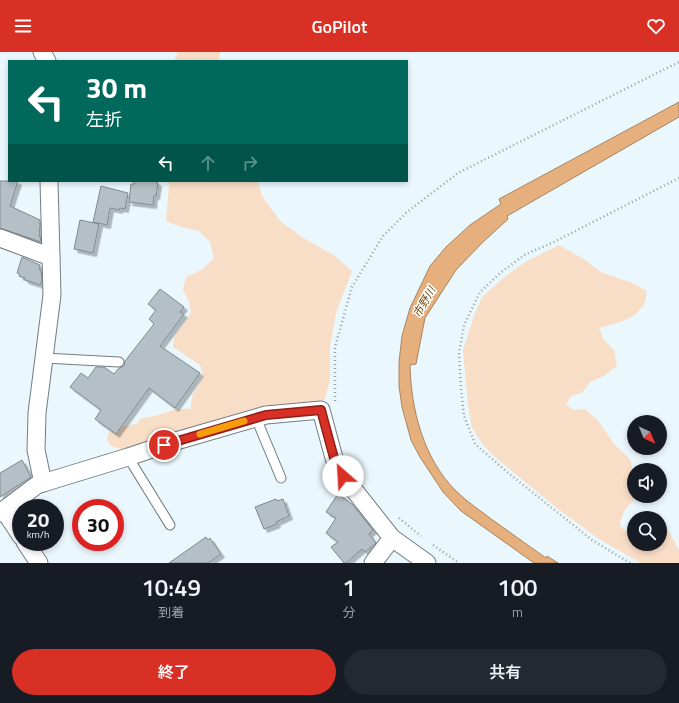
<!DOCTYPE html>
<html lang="ja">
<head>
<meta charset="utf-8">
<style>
  :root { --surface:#171b24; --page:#242831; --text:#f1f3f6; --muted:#9ea1a6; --accent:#d93025 }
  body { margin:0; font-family:"Titillium Web","Noto Sans JP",sans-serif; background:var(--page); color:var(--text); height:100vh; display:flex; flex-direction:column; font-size:15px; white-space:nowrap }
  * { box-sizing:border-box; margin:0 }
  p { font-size:13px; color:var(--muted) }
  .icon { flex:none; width:22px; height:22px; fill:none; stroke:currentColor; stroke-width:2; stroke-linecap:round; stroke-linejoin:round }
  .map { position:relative; height:511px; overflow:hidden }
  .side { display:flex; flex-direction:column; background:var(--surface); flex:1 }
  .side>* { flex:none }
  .hud { position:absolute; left:8px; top:8px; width:400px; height:122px; border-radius:0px; box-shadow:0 2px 6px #0003; background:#00695c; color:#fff; overflow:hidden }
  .needle { width:26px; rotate:136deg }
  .buttons { position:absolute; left:627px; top:363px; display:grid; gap:8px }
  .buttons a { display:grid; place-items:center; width:40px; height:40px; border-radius:50%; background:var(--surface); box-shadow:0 2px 6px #0003; font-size:20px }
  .speed { position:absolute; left:12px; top:447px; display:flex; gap:8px; font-size:20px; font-weight:700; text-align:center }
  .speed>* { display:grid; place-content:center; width:52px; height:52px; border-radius:50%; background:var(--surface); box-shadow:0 2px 6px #0003; line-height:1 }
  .speed small { font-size:10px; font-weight:400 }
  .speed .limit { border:6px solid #d22; background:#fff; color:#111 }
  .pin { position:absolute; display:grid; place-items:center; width:34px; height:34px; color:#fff; margin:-17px; border:2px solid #fff; border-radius:50%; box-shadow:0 1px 4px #0007 }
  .me { position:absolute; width:44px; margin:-22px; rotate:334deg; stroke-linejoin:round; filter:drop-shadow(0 0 3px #0008) }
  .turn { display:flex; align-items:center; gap:14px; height:84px; padding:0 12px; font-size:18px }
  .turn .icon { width:52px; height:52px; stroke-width:2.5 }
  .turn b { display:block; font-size:28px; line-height:34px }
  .lanes { display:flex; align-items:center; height:38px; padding:0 12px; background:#0003; justify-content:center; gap:20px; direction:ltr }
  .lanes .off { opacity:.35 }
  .eta { display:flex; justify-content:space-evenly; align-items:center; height:68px; text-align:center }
  .eta b { font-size:24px; font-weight:600; line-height:28px }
  .button { display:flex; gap:8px; margin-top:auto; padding:8px 12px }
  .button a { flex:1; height:46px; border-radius:24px; background:var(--accent); color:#fff; font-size:16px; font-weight:600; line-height:46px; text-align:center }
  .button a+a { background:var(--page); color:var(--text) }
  header { display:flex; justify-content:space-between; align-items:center; height:52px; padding:0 12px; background:var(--accent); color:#fff; font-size:18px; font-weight:600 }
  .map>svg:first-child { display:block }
  .green { fill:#f8dec7 }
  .water { fill:#e5b07d; stroke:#a88461 }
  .building { fill:#b4c0c6; stroke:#7f8a90; filter:url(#shadow) }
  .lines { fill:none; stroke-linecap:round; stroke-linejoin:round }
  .service-casing { stroke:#727d83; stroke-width:11 }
  .minor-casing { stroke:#727d83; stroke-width:19 }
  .path { stroke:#969fa3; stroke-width:2.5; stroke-dasharray:1 3; stroke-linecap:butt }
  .service { stroke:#fff; stroke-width:9 }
  .minor { stroke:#fff; stroke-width:17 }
  .route-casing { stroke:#8d1f18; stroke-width:10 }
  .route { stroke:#d93025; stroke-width:7 }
  .slow { stroke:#f59e0b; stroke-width:7 }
  .labels { text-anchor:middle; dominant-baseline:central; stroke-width:3; stroke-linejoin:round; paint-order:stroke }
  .water-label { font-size:11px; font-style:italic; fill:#774606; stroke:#fff }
</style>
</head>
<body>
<header><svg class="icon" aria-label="menu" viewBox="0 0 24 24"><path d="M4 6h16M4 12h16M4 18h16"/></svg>GoPilot<svg class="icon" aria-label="heart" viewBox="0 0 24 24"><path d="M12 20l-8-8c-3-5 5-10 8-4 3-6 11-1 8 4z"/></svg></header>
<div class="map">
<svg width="679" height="511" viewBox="0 0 679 511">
  <defs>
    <filter id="shadow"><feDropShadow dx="3.5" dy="3.5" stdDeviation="0" flood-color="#0004"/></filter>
  </defs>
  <rect width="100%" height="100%" fill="#eaf7fd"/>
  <g class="green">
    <path d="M178 0H220L219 9H174Z"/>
    <path d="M167 129H258L262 144 280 169 302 185 335 204 352 219 336 261 330 295V328L325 347 315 352 130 400 111 394 107 388 109 380 122 374 137 372 141 366 155 364 176 357H190L193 342 203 325 200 313 173 295 175 283 185 270 191 260 189 249 183 238 186 225 203 217 214 206 210 190 199 179 184 176 166 169 169 132Z"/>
    <path d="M559 193 585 208 601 220 632 231 647 239C646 243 646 249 644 252 635 268 615 272 599 276L604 288 614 298 617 314 604 324 590 330 582 341 571 344 566 352 573 358 585 357 597 367 615 393 630 407 634 423V444H641C627 452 623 458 620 474L626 479 634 477V492H660V466H643L652 460 660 463 679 498V511H641L599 487 558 457 495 405 484 394 472 376 468 354 463 298 475 261 482 245 507 223 527 209Z"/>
  </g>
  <path class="water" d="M679 50V65L507 164 508 167 482 191 456 218 425 266 416 312 410 313C411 357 423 406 456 439 467 450 481 459 494 469 511 481 529 494 546 506L547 504 558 511H534L461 459 443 440 420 405 411 388 402 355 399 334V310L402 284 410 256 430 214 446 195 470 173 501 152 499 147Z"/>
  <g class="building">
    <path d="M0 129H18L10 154 40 168V176L39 179 40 180 39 184H40L41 190 0 176Z"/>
    <path d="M134 129H156V130L158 131 156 144H154L153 153 129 150 131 132H134Z"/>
    <path d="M101 134 128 141 125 157 120 156 119 158 110 156 107 173 93 170Z"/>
    <path d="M80 168 99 172 93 201 74 197Z"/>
    <path d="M22 205 40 213 39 217 41 218 42 228 40 233 25 228V226L19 224 20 222 17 221Z"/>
    <path d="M160 237 184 255 180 260 184 262 160 294 200 321 175 356 149 336 116 382 95 367 101 358 70 335 81 321 88 326 96 315H104L114 322 119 316 124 314 125 309 154 272 149 267 156 258 148 252Z"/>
    <path d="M22 408 31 425 0 445V421Z"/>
    <path d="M338 442 352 452 373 478 369 482 376 491 365 500 362 497 346 511H344L331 495 338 490 326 481 336 466 326 460Z"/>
    <path d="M276 447 277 449 283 447 289 464 276 470 277 472 264 477 255 455Z"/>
    <path d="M206 485 208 488 210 486 221 502 208 511H169Z"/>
  </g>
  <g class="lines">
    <g class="service-casing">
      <g id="service">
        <path d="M44 306 119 310"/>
        <path d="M256 366 281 426"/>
        <path d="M128 405 170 473"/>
      </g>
    </g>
    <g class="minor-casing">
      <g id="minor">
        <path d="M42 0 47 9"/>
        <path d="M0 186 51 205"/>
        <path d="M43 431 36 398 37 361 52 243 49 129"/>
        <path d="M4 458 21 484"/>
        <path d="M0 461 37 433 43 431 128 405 176 389 266 363 321 358 334 406 343 424 392 486 427 511"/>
        <path d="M25 490 39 511"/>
        <path d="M373 511 392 486"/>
      </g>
    </g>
    <g class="path">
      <path d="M335 349V295L352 235 383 184 407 160 458 121 679 10"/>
      <path d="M399 466 421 484"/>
      <path d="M433 493 459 511"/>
      <path d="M630 511 592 488 507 420 475 392 464 364 461 337 459 301 464 273 480 240 500 221 526 202 552 191 679 126"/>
    </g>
    <use href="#service" class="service"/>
    <use href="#minor" class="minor"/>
  </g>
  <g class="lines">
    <g class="route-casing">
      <path id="route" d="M164 393 266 363 321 358 334 406 343 424"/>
    </g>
    <use href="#route" class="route"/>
    <path class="slow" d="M200 382 244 369"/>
  </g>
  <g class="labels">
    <g class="water-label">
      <text transform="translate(424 250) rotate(-60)">市野川</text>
    </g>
  </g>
</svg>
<div class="buttons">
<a><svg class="needle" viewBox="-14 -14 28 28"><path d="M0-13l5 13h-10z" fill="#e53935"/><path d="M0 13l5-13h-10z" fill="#9ea1a6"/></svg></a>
<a><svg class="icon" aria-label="sound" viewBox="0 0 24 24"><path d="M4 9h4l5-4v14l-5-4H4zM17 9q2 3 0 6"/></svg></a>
<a><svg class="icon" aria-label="search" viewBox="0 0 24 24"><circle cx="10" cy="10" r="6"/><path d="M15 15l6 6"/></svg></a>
</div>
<div class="speed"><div>20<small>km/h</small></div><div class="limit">30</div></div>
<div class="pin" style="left:164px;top:393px;background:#d93025"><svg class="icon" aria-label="arrive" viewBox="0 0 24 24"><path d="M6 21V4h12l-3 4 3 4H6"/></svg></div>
<svg class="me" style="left:343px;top:424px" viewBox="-20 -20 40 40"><circle r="19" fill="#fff"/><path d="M0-13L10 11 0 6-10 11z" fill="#d93025"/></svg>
<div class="hud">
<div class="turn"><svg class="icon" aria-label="left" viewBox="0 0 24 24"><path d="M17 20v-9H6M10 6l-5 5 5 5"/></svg><div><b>30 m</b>左折</div></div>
<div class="lanes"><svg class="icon" aria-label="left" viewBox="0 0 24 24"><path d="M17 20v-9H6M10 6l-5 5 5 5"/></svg><svg class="icon off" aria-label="ahead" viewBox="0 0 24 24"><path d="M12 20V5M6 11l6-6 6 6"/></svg><svg class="icon off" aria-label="right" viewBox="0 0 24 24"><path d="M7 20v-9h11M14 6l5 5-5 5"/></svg></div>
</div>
</div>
<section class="side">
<div class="eta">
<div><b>10:49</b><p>到着</p></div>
<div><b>1</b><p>分</p></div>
<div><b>100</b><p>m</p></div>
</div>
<div class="button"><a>終了</a><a>共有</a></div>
</section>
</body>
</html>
